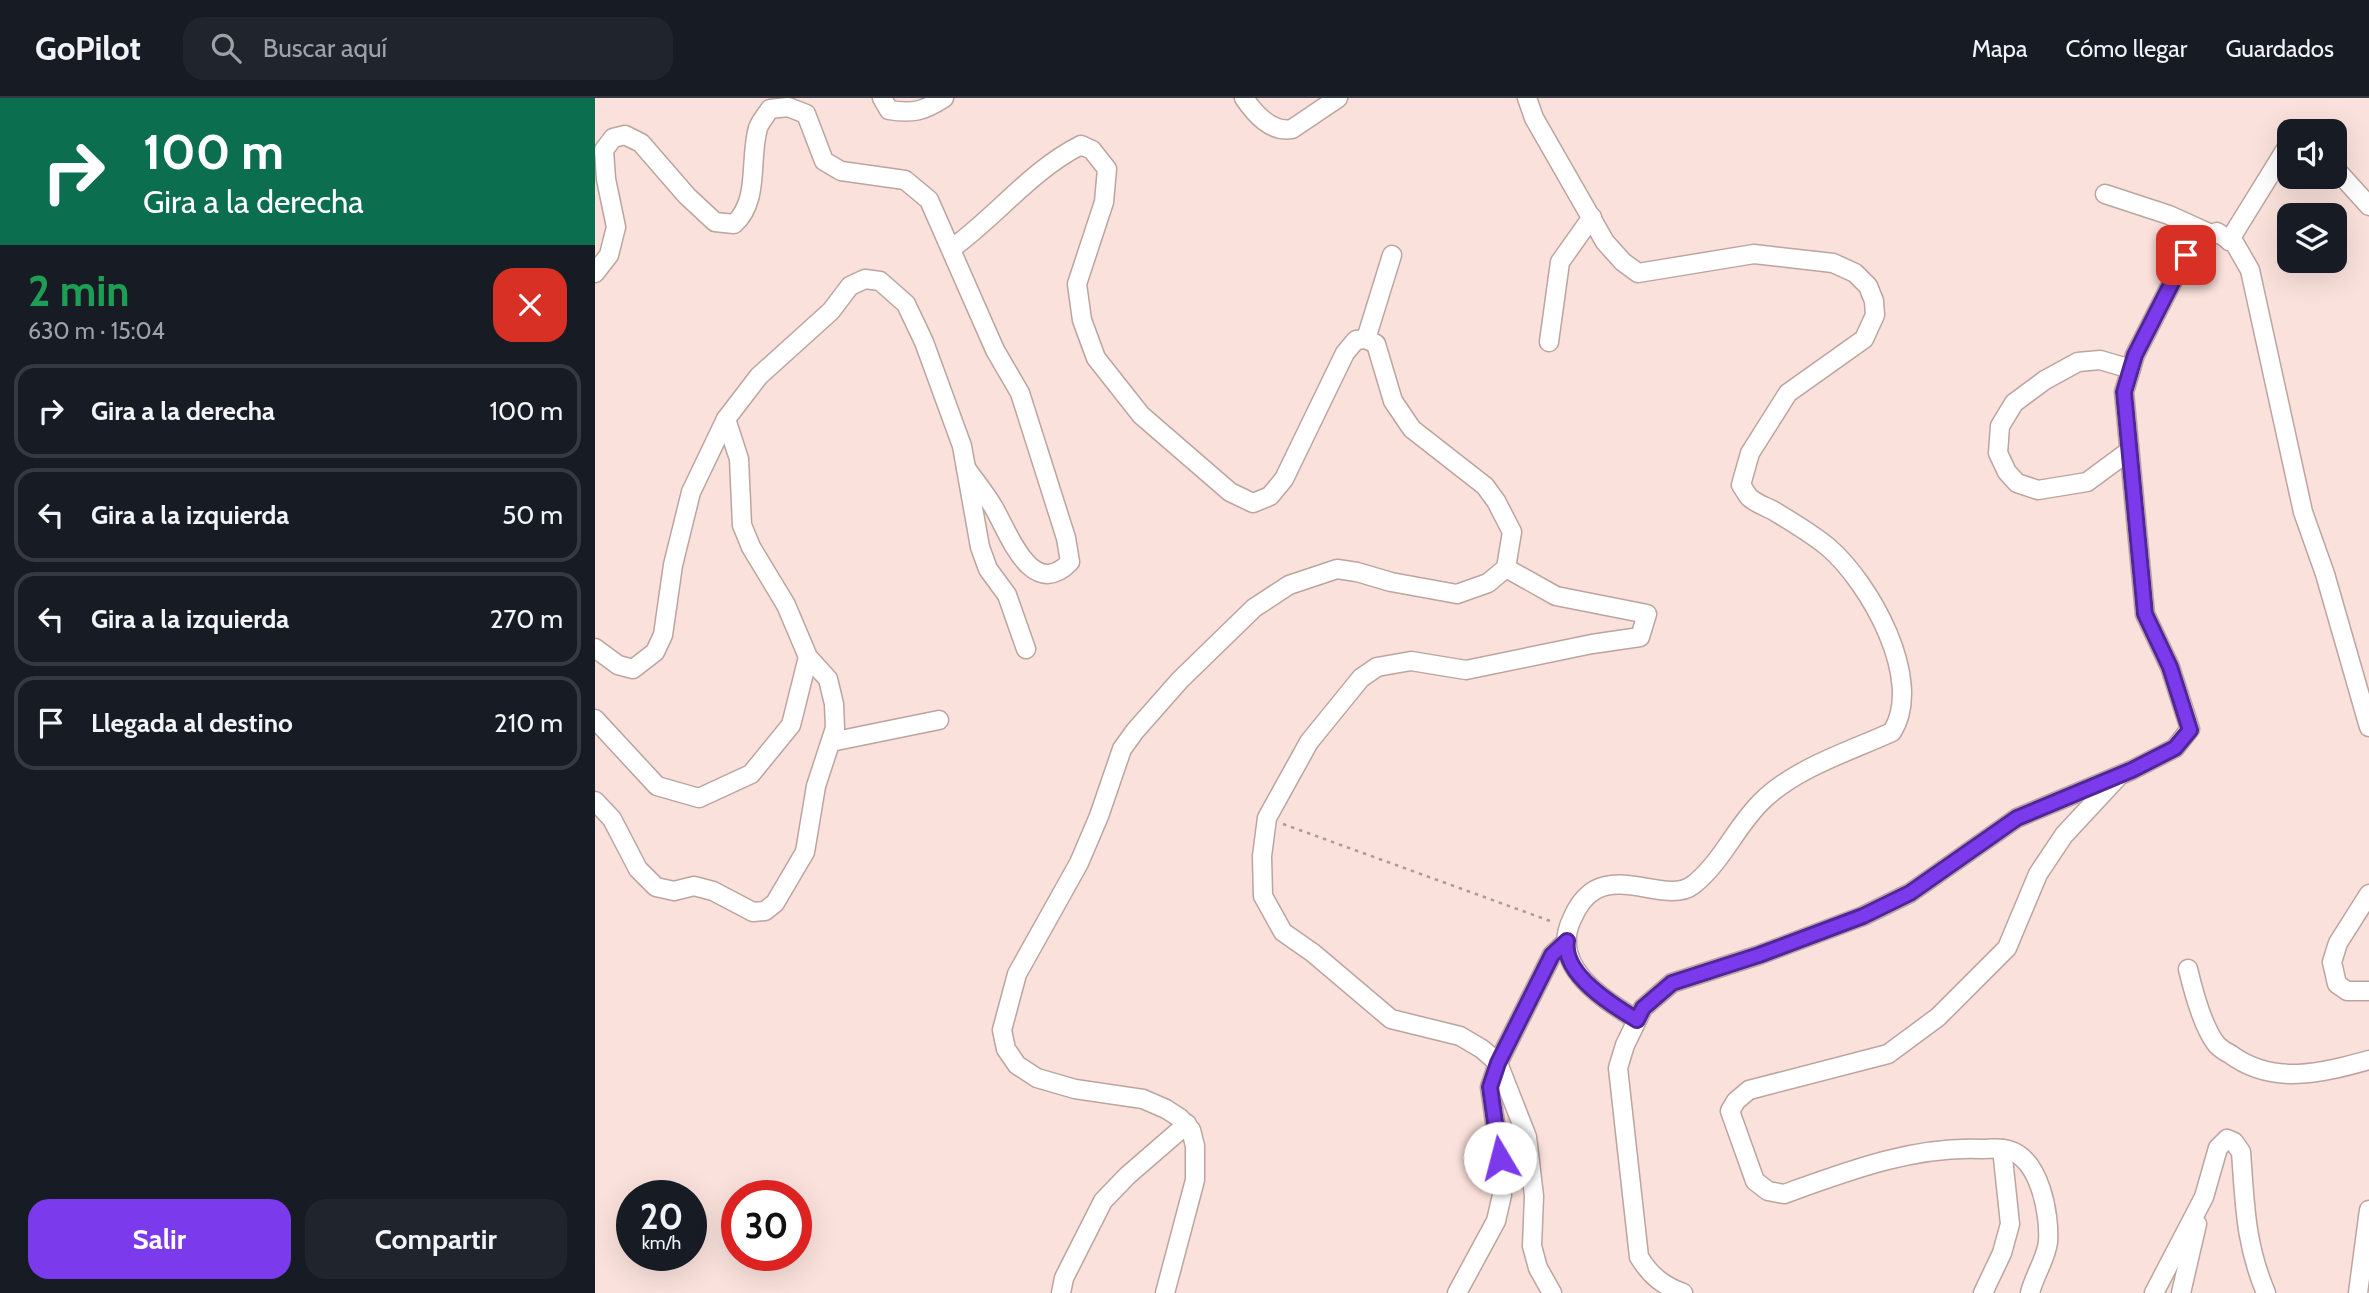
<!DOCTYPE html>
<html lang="es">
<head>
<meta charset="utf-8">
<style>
  :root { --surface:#171b24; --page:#20242c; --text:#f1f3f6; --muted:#9ea1a6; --line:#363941; --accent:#7c3aed }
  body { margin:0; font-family:Cabin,sans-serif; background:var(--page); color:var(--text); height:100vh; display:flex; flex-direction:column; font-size:26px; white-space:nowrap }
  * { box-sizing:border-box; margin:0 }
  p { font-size:23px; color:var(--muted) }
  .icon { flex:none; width:38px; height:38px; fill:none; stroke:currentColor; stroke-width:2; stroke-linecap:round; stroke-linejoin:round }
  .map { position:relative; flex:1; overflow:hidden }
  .details { display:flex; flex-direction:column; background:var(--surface); width:595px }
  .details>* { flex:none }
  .banner { background:#0b6e4f; color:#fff; overflow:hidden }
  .controls { position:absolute; left:1682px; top:21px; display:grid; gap:14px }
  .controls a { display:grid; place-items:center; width:70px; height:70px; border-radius:14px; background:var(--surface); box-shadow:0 7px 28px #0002; font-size:35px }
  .speed { position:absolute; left:21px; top:1082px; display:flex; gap:14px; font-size:35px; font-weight:700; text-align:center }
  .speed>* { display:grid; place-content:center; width:91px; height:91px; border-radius:50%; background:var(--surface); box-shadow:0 7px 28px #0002; line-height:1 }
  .speed small { font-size:18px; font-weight:400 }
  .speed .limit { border:10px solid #d22; background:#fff; color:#111 }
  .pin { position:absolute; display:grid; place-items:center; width:60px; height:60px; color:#fff; margin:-30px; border-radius:14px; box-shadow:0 4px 10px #0006 }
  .me { position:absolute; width:77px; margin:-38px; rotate:352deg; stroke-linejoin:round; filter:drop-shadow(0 0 5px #0008) }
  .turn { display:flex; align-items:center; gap:24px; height:147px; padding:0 28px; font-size:32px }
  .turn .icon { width:91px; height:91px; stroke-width:2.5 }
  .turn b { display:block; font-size:49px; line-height:60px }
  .round { display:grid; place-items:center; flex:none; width:74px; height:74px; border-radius:21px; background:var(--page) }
  .head { display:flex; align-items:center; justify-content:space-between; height:119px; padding:0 28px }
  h1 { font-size:42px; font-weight:700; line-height:52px; color:#1e9e55 }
  .cta { display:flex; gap:14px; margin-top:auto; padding:14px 28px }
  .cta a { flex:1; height:80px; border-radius:21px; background:var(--accent); color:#fff; font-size:28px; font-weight:700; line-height:80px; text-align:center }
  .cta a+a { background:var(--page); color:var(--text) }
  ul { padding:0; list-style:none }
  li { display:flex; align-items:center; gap:21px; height:94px; margin:0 14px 10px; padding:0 14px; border:4px solid var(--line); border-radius:21px }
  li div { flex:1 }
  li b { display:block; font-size:26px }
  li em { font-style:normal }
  header { display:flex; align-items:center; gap:42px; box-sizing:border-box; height:98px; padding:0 35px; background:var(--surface); border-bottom:2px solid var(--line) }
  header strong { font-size:33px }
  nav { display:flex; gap:38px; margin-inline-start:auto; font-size:24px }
  .search { width:490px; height:63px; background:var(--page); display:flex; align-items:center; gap:18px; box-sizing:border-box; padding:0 24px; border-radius:21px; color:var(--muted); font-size:26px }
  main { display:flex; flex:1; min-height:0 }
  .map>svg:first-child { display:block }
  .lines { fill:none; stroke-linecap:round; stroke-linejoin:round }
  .minor-casing { stroke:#bca49f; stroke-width:21 }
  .path { stroke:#ad9a96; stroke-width:2.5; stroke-dasharray:3.5 5; stroke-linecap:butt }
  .minor { stroke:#fff; stroke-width:18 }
  .route-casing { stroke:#51269a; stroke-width:18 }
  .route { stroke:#7c3aed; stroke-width:12 }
</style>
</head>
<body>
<header>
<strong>GoPilot</strong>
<div class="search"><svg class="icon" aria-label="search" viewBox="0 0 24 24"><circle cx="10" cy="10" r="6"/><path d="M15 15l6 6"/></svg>Buscar aquí</div>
<nav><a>Mapa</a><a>Cómo llegar</a><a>Guardados</a></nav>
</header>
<main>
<section class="details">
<div class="banner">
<div class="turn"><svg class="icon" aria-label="right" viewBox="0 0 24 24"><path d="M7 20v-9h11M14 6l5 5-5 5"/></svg><div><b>100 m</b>Gira a la derecha</div></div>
</div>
<div class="head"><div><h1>2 min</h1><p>630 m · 15:04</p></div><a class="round" style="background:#d93025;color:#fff"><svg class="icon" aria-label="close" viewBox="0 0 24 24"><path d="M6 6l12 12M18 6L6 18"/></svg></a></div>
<ul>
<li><svg class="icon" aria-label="right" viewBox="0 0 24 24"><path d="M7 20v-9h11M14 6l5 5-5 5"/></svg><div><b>Gira a la derecha</b></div><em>100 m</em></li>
<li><svg class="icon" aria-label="left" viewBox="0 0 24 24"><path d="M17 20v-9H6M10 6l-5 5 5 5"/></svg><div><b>Gira a la izquierda</b></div><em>50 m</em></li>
<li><svg class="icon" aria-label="left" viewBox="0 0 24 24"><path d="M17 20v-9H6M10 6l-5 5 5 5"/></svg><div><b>Gira a la izquierda</b></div><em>270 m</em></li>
<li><svg class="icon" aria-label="arrive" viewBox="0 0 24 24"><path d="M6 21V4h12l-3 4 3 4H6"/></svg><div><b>Llegada al destino</b></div><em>210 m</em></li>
</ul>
<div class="cta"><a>Salir</a><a>Compartir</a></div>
</section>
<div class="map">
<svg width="1774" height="1195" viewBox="0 0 1774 1195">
  <rect width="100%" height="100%" fill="#fae1dc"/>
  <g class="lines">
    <g class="minor-casing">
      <g id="minor">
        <path d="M287 0 294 12C318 16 329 13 349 0"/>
        <path d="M649 0C660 16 676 35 697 31L743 0"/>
        <path d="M932 0 939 20 1010 144 1028 164 1043 175 1159 156 1238 165 1260 175 1273 188 1279 203 1280 217 1269 241 1193 295 1155 355 1146 387C1149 391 1152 397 1155 400 1162 406 1172 409 1179 413 1197 424 1216 435 1233 449 1274 484 1330 582 1297 634 1253 654 1200 670 1166 704 1140 730 1127 764 1098 787 1074 805 1031 775 1000 792 988 799 982 809 977 821 954 868 1008 901 1042 922"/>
        <path d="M1740 73 1746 77 1774 108"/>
        <path d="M1510 96 1574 117 1616 136"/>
        <path d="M1634 143 1694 46"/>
        <path d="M356 151C401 119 436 72 486 47L497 52 512 71 509 104 482 186 487 222 501 260 546 317 635 394 658 405 675 398 689 381 750 255 761 242 771 241 781 246 798 303 817 331 890 388 901 403 917 434 911 470 893 485 862 496 796 484 762 474 742 471 694 487 659 510 585 582 540 633 527 651 504 718 484 765 422 876 407 932 411 951 422 967 442 980 480 991 548 1001 571 1011 585 1020 596 1032 600 1048V1082L570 1195"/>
        <path d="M0 175 14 157 21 129 11 81 9 52 18 40 30 37 46 45 92 98 120 124 139 126C165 103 154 61 163 30 165 24 171 17 175 11L193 9 211 16 229 63 246 73 310 82 334 102 400 252 425 295 471 440 475 464C437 503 414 436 399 410 391 396 380 383 371 370"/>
        <path d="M771 241 797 157"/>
        <path d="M954 244 965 164 997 119"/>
        <path d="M1534 353 1492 384 1443 392 1422 385 1412 374 1403 355 1405 328 1419 305 1450 282 1483 264 1505 262 1536 271"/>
        <path d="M911 470 961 498 1052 516 1045 539 997 546 871 572 816 563 782 569 766 580 714 644 672 720 667 758 668 798 688 834 718 855 796 921 865 938 887 951 903 965 932 1039 939 1098 937 1148 943 1170 957 1195"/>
        <path d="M0 550 23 567 38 571 60 554 68 537 78 467 96 394 131 321 164 278 236 213 255 188 270 181 285 183 311 206 329 244 367 348 385 449 393 471 412 497 431 551"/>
        <path d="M0 621 62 688 104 700 156 676 196 627 213 559"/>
        <path d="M236 644 344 622"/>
        <path d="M0 703 17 721 43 771 61 789 79 793 99 788 118 793 158 814 170 813 180 805 210 754 221 688 240 630 239 606 233 581 213 559 191 507 156 449 147 427 144 361 131 321"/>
        <path d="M1774 796 1743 845 1737 864 1742 886 1752 893H1774"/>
        <path d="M1593 871C1598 892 1608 930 1622 947 1625 950 1631 954 1635 956 1678 988 1727 975 1774 962"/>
        <path d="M466 1195 469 1180 508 1103 532 1078 592 1026"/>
        <path d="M862 1195 901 1123 907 1097 905 1060 895 989 903 965 957 857 972 843"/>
        <path d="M1088 1195C1067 1187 1056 1178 1044 1159L1023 970 1030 947 1048 910 1077 885 1164 857 1268 818 1315 795 1422 720 1537 672 1580 650 1595 631 1575 569 1550 516 1529 294 1540 257 1591 157 1604 141 1622 134 1640 146 1655 172 1708 414 1730 476 1774 629"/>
        <path d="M1388 1195 1407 1155 1415 1126 1407 1051"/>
        <path d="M1435 1195C1439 1178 1451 1161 1453 1144 1455 1117 1445 1060 1413 1052 1405 1049 1394 1051 1386 1051 1318 1048 1253 1073 1189 1096L1173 1093 1160 1083 1135 1013 1141 1003 1154 992 1293 956 1343 919 1412 850 1443 776 1469 737 1522 680"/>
        <path d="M1559 1195 1609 1099 1623 1050 1632 1041 1639 1044 1646 1054C1650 1107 1650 1145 1671 1195"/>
        <path d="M1586 1195 1602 1126"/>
        <path d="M1763 1195 1774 1112"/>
      </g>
    </g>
    <path class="path" d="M688 726 958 824"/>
    <use href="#minor" class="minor"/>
  </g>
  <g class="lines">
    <g class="route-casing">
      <path id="route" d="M905 1060 895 989 903 965 957 857 972 843C967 876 1017 907 1042 922L1048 910 1077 885 1164 857 1268 818 1315 795 1422 720 1537 672 1580 650 1595 632 1575 569 1550 516 1529 294 1540 257 1591 157"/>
    </g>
    <use href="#route" class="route"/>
  </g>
</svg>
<div class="controls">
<a><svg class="icon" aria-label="sound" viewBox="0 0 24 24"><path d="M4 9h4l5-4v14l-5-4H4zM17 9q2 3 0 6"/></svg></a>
<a><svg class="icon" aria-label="layers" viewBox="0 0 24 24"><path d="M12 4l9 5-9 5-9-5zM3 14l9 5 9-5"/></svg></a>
</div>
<div class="speed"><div>20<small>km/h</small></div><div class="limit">30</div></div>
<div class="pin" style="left:1591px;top:157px;background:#d93025"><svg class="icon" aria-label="arrive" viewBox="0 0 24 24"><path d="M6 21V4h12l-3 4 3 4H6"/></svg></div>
<svg class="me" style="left:905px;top:1060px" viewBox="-20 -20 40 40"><circle r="19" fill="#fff"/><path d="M0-13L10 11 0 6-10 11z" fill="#7c3aed"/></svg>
</div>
</main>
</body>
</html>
